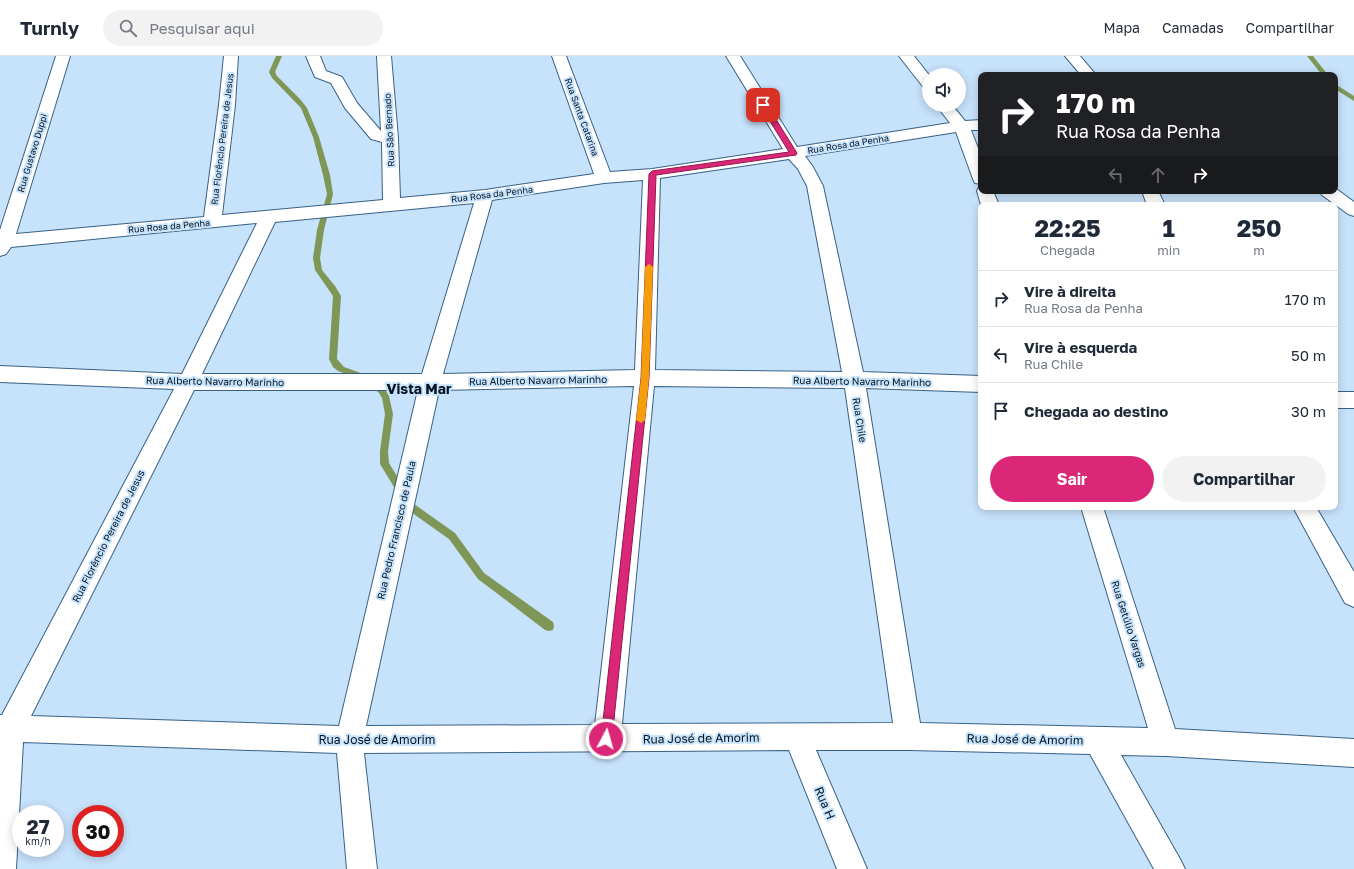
<!DOCTYPE html>
<html lang="pt">
<head>
<meta charset="utf-8">
<style>
  :root { --surface:#fff; --page:#f2f2f3; --text:#1f2937; --muted:#747a83; --line:#e0e1e3; --accent:#db2777 }
  body { margin:0; font-family:"Golos Text",sans-serif; background:var(--page); color:var(--text); height:100vh; display:flex; flex-direction:column; font-size:15px; white-space:nowrap }
  * { box-sizing:border-box; margin:0 }
  p { font-size:13px; color:var(--muted) }
  .icon { flex:none; width:22px; height:22px; fill:none; stroke:currentColor; stroke-width:2; stroke-linecap:round; stroke-linejoin:round }
  .map { position:relative; flex:1; overflow:hidden }
  .sheet { position:absolute; left:978px; top:146px; width:360px; height:308px; display:flex; flex-direction:column; background:var(--surface); border-radius:8px; box-shadow:0 2px 10px #0003 }
  .sheet>* { flex:none }
  .guide { position:absolute; left:978px; top:16px; width:360px; height:122px; border-radius:8px; box-shadow:0 2px 10px #0003; background:#202124; color:#fff; overflow:hidden }
  .buttons { position:absolute; left:922px; top:12px; display:grid; gap:8px }
  .buttons a { display:grid; place-items:center; width:44px; height:44px; border-radius:50%; background:var(--surface); box-shadow:0 2px 10px #0003; font-size:20px }
  .speed { position:absolute; left:12px; top:749px; display:flex; gap:8px; font-size:20px; font-weight:700; text-align:center }
  .speed>* { display:grid; place-content:center; width:52px; height:52px; border-radius:50%; background:var(--surface); box-shadow:0 2px 10px #0003; line-height:1 }
  .speed small { font-size:10px; font-weight:400 }
  .speed .limit { border:6px solid #d22; background:#fff; color:#111 }
  .pin { position:absolute; display:grid; place-items:center; width:34px; height:34px; color:#fff; margin:-17px; border-radius:8px; box-shadow:0 2px 6px #0006 }
  .me { position:absolute; width:44px; margin:-22px; rotate:6deg; stroke-linejoin:round; filter:drop-shadow(0 0 3px #0008) }
  .turn { display:flex; align-items:center; gap:14px; height:84px; padding:0 12px; font-size:18px }
  .turn .icon { width:52px; height:52px; stroke-width:2.5 }
  .turn b { display:block; font-size:28px; line-height:34px }
  .lanes { display:flex; align-items:center; height:38px; padding:0 12px; background:#0003; justify-content:center; gap:20px; direction:ltr }
  .lanes .off { opacity:.35 }
  .eta { display:flex; justify-content:space-evenly; align-items:center; height:68px; text-align:center }
  .eta b { font-size:24px; font-weight:700; line-height:28px }
  .primary-button { display:flex; gap:8px; margin-top:auto; padding:8px 12px }
  .primary-button a { flex:1; height:46px; border-radius:24px; background:var(--accent); color:#fff; font-size:16px; font-weight:700; line-height:46px; text-align:center }
  .primary-button a+a { background:var(--page); color:var(--text) }
  ul { padding:0; list-style:none }
  li { display:flex; align-items:center; gap:12px; height:56px; padding:0 12px; border-top:1px solid var(--line) }
  li div { flex:1 }
  li b { display:block; font-size:15px }
  li em { font-style:normal }
  header { display:flex; align-items:center; gap:24px; box-sizing:border-box; height:56px; padding:0 20px; background:var(--surface); border-bottom:1px solid var(--line) }
  header strong { font-size:19px }
  nav { display:flex; gap:22px; margin-inline-start:auto; font-size:14px }
  .search { width:280px; height:36px; background:var(--page); display:flex; align-items:center; gap:10px; box-sizing:border-box; padding:0 14px; border-radius:22px; color:var(--muted); font-size:15px }
  .map>svg:first-child { display:block }
  .lines { fill:none; stroke-linecap:round; stroke-linejoin:round }
  .stream { fill:#7e9757; fill-rule:evenodd }
  .minor-casing { stroke:#386185; stroke-width:2 }
  .minor { fill:#fff; fill-rule:evenodd }
  .route { fill:#db2777; stroke:#8e194d }
  .slow { fill:#f59e0b }
  .labels { text-anchor:middle; dominant-baseline:central; stroke-width:4; stroke-linejoin:round; paint-order:stroke }
  .far-street-label { font-size:9px; fill:#041422; stroke:#c7e2fb }
  .street-label { font-size:10px; fill:#041422; stroke:#c7e2fb }
  .near-street-label { font-size:12px; fill:#041422; stroke:#c7e2fb }
  .district-label { font-size:14px; font-weight:bold; fill:#041422; stroke:#c7e2fb }
</style>
</head>
<body>
<header>
<strong>Turnly</strong>
<div class="search"><svg class="icon" aria-label="search" viewBox="0 0 24 24"><circle cx="10" cy="10" r="6"/><path d="M15 15l6 6"/></svg>Pesquisar aqui</div>
<nav><a>Mapa</a><a>Camadas</a><a>Compartilhar</a></nav>
</header>
<div class="map">
<svg width="1354" height="813" viewBox="0 0 1354 813">
  <rect width="100%" height="100%" fill="#c7e2fb"/>
  <g class="lines">
    <g class="stream">
      <path d="M276 0H282L275 16 277 20 300 43 307 52 319 81 330 119 333 138 324 174 320 202 322 214 335 230 341 240 337 303 344 311 369 320 385 333 389 340 393 358 388 395 389 407 414 448 455 477 484 517 553 566 554 570 553 574 549 575 545 574 478 523 449 483 408 454 380 408V395L385 358 382 342 379 337 363 324 338 315 333 311 329 303 333 240 315 214 313 202 317 174 327 138 323 119 313 81 301 52 272 22 269 16Z"/>
      <path d="M1307 0H1313L1328 19H1322Z"/>
      <path d="M1335 28 1354 40V45L1335 33Z"/>
    </g>
    <g class="minor-casing">
      <g id="minor">
        <path d="M56 0H70L16 178 204 161 219 49 224 0H238L235 49 222 159 383 144 382 86 371 83 345 52 331 27 315 21 306 0H320L326 15 342 21 357 47 381 75 377 0H391L398 82 400 142 485 134 594 118 552 0H566L610 116 652 113 783 93 726 0H740L797 91 950 67 936 49H952L965 65 981 64V74H971L981 100V128L975 127 973 123 956 76 805 100 813 111 823 130 863 316 981 320V336L866 332 920 667 1148 672 1081 451H1103L1175 673 1354 683V711L1166 700 1121 699 1180 803 1185 813H1154L1090 698 909 694H816L867 813H837L789 694 364 697 377 813H347L337 697 23 686 16 813H0V659H2L174 333 0 326V310L182 318 257 167 11 191 6 198 0 200V174ZM789 103 798 113 807 130 842 316 655 314 660 122ZM643 124 635 314 443 318 492 144 604 127ZM474 147 422 318H202L275 166ZM634 330 595 669 366 670 439 334ZM654 330 845 332 893 667 622 668ZM194 334H418L339 670 31 660Z"/>
        <path d="M899 0H914L929 19V33L924 32Z"/>
        <path d="M1065 0H1080L1096 19H1081Z"/>
        <path d="M979 131H981V135H993L999 149H981L977 135Z"/>
        <path d="M1335 132 1354 146V160L1348 158 1322 139 1320 135H1335Z"/>
        <path d="M1142 135H1158L1165 149H1147Z"/>
        <rect x="1335" y="336" width="19" height="16"/>
        <path d="M1293 451H1316L1354 516V551L1345 547Z"/>
      </g>
    </g>
    <use href="#minor" class="minor"/>
  </g>
  <path class="route" d="M761 47 767 49 797 97 796 99 656 119 649 322 612 683 610 687 606 689 603 687 601 683 641 322 649 118 652 115 789 96 760 49Z"/>
  <path class="slow" d="M649 208 653 211 649 322 645 364 641 367 636 364 641 322 645 211Z"/>
  <g class="labels">
    <g class="far-street-label">
      <text transform="translate(582 61) rotate(70)">Rua Santa Catarina</text>
      <text transform="translate(389 74) rotate(-93)">Rua São Bernado</text>
      <text transform="translate(222 83) rotate(-83)">Rua Florêncio Pereira de Jesus</text>
      <text transform="translate(848 88) rotate(-9)">Rua Rosa da Penha</text>
      <text transform="translate(32 97) rotate(-73)">Rua Gustavo Duppi</text>
      <text transform="translate(492 138) rotate(-7)">Rua Rosa da Penha</text>
      <text transform="translate(169 170) rotate(-5)">Rua Rosa da Penha</text>
    </g>
    <g class="street-label">
      <text transform="translate(538 324) rotate(-1)">Rua Alberto Navarro Marinho</text>
      <text transform="translate(215 325) rotate(1)">Rua Alberto Navarro Marinho</text>
      <text transform="translate(862 325) rotate(1)">Rua Alberto Navarro Marinho</text>
      <text transform="translate(860 364) rotate(81)">Rua Chile</text>
      <text transform="translate(396 474) rotate(-77)">Rua Pedro Francisco de Paula</text>
      <text transform="translate(108 480) rotate(-63)">Rua Florêncio Pereira de Jesus</text>
      <text transform="translate(1129 568) rotate(72)">Rua Getúlio Vargas</text>
    </g>
    <g class="near-street-label">
      <text transform="translate(701 682) rotate(-1)">Rua José de Amorim</text>
      <text x="377" y="683">Rua José de Amorim</text>
      <text transform="translate(1025 683) rotate(1)">Rua José de Amorim</text>
      <text transform="translate(825 747) rotate(67)">Rua H</text>
    </g>
    <g class="district-label">
      <text x="419" y="332">Vista Mar</text>
    </g>
  </g>
</svg>
<div class="buttons">
<a><svg class="icon" aria-label="sound" viewBox="0 0 24 24"><path d="M4 9h4l5-4v14l-5-4H4zM17 9q2 3 0 6"/></svg></a>
</div>
<div class="speed"><div>27<small>km/h</small></div><div class="limit">30</div></div>
<div class="pin" style="left:763px;top:49px;background:#d93025"><svg class="icon" aria-label="arrive" viewBox="0 0 24 24"><path d="M6 21V4h12l-3 4 3 4H6"/></svg></div>
<svg class="me" style="left:606px;top:683px" viewBox="-20 -20 40 40"><circle r="17" fill="#db2777" stroke="#fff" stroke-width="3"/><path d="M0-11L8 9 0 5-8 9z" fill="#fff"/></svg>
<div class="guide">
<div class="turn"><svg class="icon" aria-label="right" viewBox="0 0 24 24"><path d="M7 20v-9h11M14 6l5 5-5 5"/></svg><div><b>170 m</b>Rua Rosa da Penha</div></div>
<div class="lanes"><svg class="icon off" aria-label="left" viewBox="0 0 24 24"><path d="M17 20v-9H6M10 6l-5 5 5 5"/></svg><svg class="icon off" aria-label="ahead" viewBox="0 0 24 24"><path d="M12 20V5M6 11l6-6 6 6"/></svg><svg class="icon" aria-label="right" viewBox="0 0 24 24"><path d="M7 20v-9h11M14 6l5 5-5 5"/></svg></div>
</div>
<section class="sheet">
<div class="eta">
<div><b>22:25</b><p>Chegada</p></div>
<div><b>1</b><p>min</p></div>
<div><b>250</b><p>m</p></div>
</div>
<ul>
<li><svg class="icon" aria-label="right" viewBox="0 0 24 24"><path d="M7 20v-9h11M14 6l5 5-5 5"/></svg><div><b>Vire à direita</b><p>Rua Rosa da Penha</p></div><em>170 m</em></li>
<li><svg class="icon" aria-label="left" viewBox="0 0 24 24"><path d="M17 20v-9H6M10 6l-5 5 5 5"/></svg><div><b>Vire à esquerda</b><p>Rua Chile</p></div><em>50 m</em></li>
<li><svg class="icon" aria-label="arrive" viewBox="0 0 24 24"><path d="M6 21V4h12l-3 4 3 4H6"/></svg><div><b>Chegada ao destino</b></div><em>30 m</em></li>
</ul>
<div class="primary-button"><a>Sair</a><a>Compartilhar</a></div>
</section>
</div>
</body>
</html>
